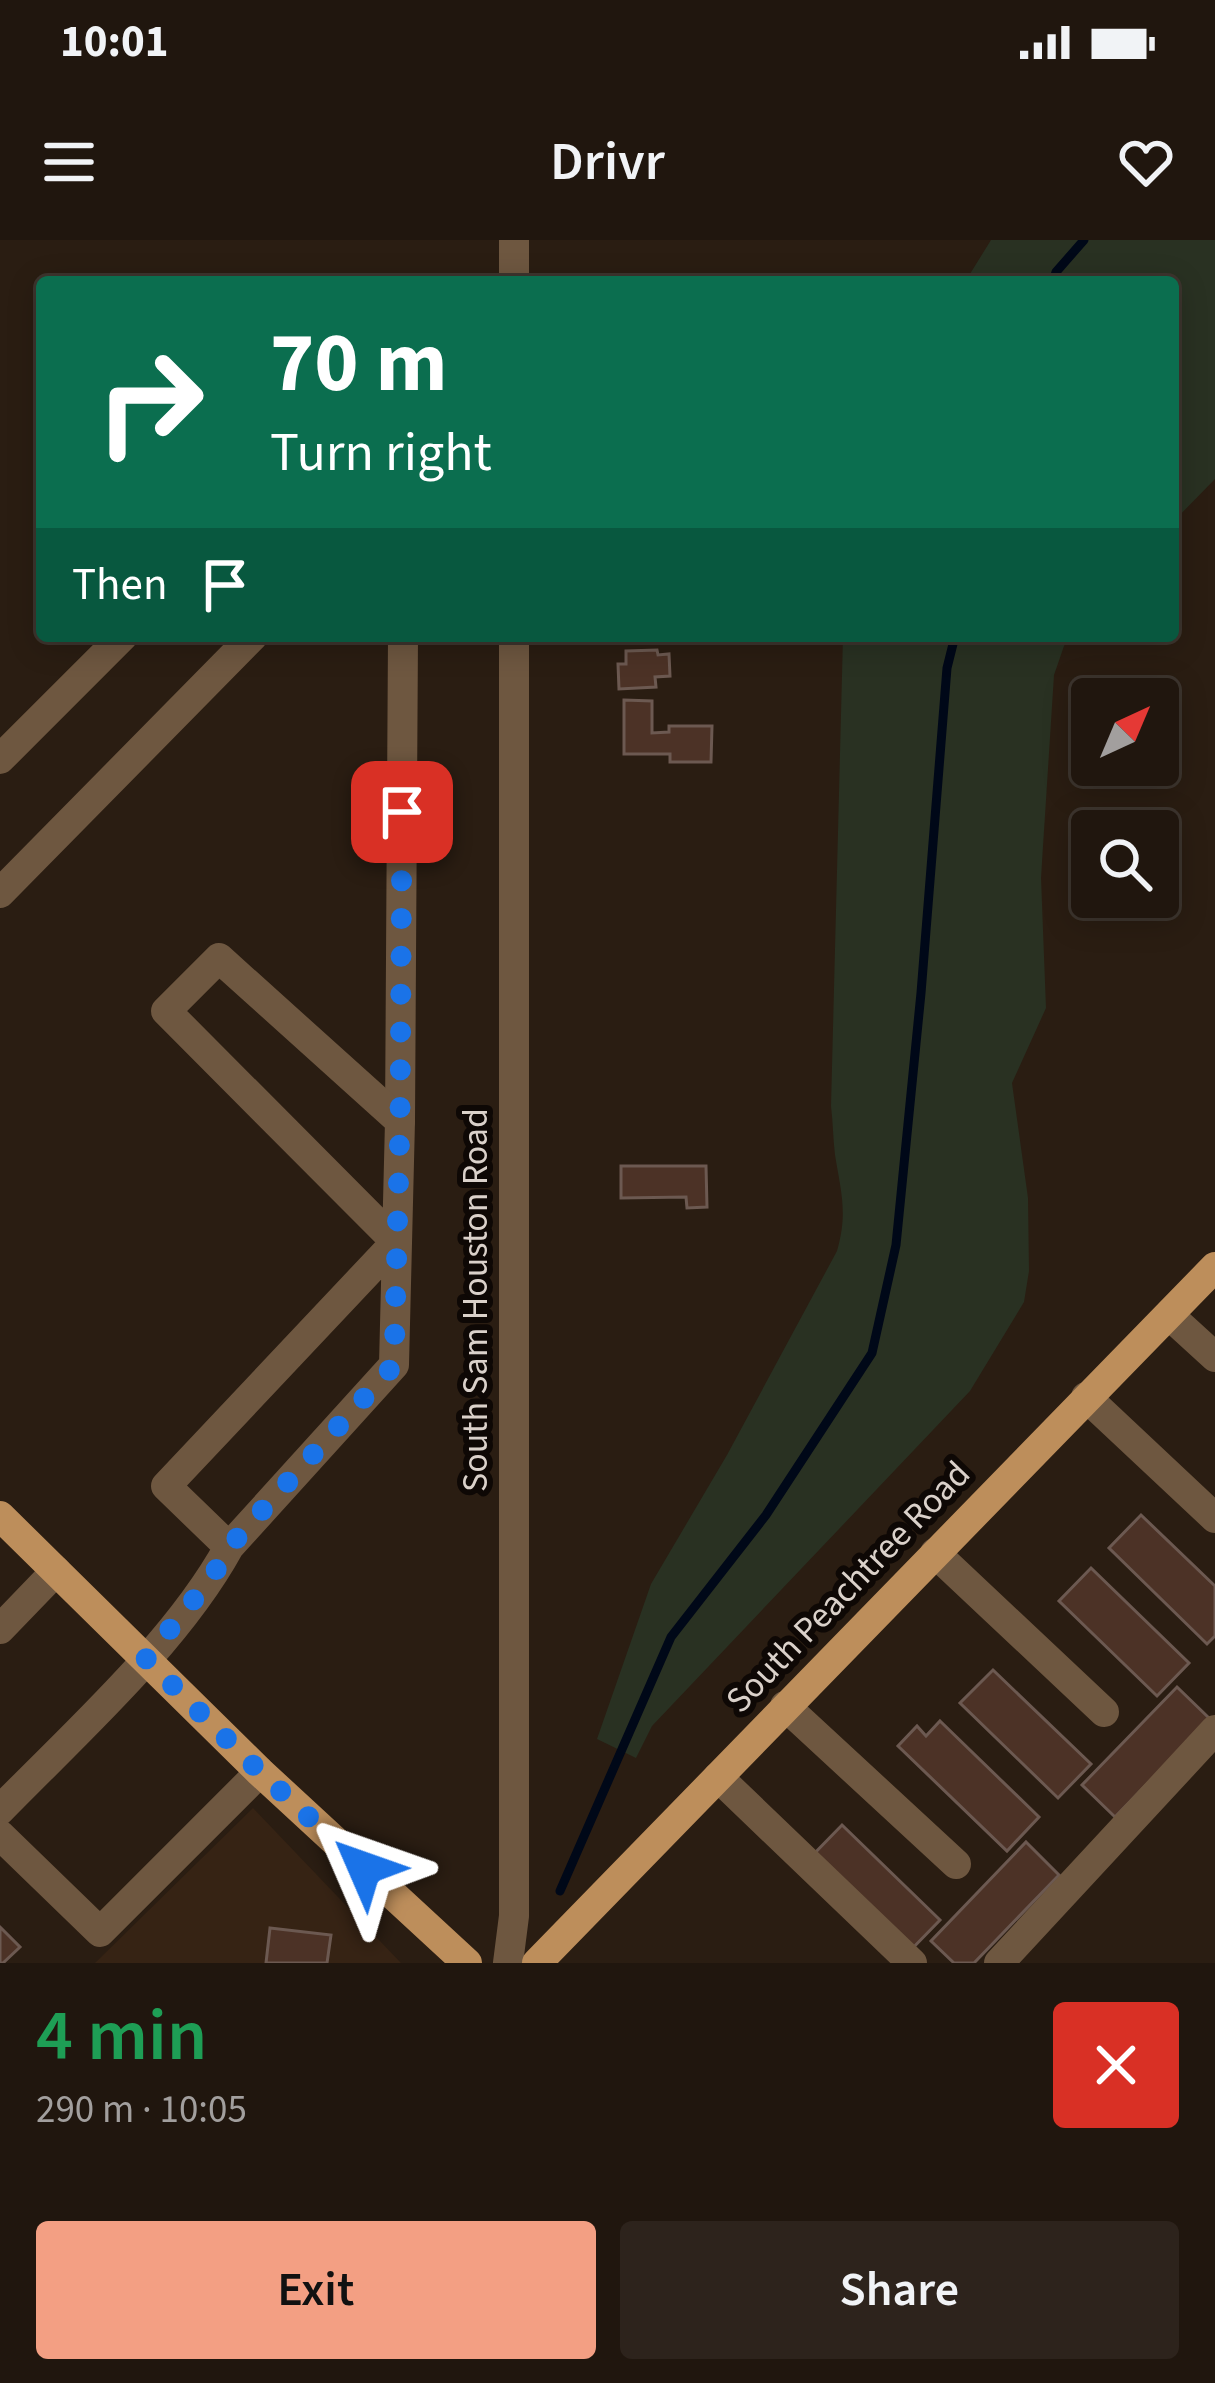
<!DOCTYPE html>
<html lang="en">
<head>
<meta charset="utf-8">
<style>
  :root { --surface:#20160e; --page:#2d231c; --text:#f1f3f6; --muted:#a29f9e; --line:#3d352e; --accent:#f39f83 }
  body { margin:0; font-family:"Source Sans 3",sans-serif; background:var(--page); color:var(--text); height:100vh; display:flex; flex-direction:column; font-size:45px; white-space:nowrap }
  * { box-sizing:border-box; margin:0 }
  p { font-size:39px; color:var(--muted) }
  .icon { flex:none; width:66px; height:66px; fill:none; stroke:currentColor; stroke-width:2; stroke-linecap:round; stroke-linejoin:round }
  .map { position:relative; height:1723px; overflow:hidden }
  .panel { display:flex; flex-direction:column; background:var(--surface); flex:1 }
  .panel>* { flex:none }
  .top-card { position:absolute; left:36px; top:36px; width:1143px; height:366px; border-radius:12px; box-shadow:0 6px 30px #0003,0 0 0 3px var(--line); background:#0b6e4f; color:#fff; overflow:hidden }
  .needle { width:78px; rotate:44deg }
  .buttons { position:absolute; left:1071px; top:438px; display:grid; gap:24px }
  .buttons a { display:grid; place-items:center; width:108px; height:108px; border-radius:12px; background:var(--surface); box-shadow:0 6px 30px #0003,0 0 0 3px var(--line); font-size:60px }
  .pin { position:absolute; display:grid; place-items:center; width:102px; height:102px; color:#fff; margin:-51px; border-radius:24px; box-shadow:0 6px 18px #0006 }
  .me { position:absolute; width:132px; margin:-66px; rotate:313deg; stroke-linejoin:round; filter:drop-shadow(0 0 9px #0008) }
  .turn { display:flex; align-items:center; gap:42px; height:252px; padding:0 36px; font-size:54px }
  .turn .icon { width:156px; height:156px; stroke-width:2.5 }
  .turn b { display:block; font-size:84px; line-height:102px }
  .then { display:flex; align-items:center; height:114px; padding:0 36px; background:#0003; gap:24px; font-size:45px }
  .round { display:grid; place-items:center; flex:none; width:126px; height:126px; border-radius:12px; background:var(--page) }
  .summary { display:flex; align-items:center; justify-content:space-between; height:204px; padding:0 36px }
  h1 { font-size:72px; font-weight:600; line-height:90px; color:#1e9e55 }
  .action { display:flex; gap:24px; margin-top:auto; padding:24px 36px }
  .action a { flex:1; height:138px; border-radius:12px; background:var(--accent); color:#111; font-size:48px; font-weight:600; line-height:138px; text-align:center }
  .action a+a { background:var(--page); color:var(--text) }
  .status { display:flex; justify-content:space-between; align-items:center; height:84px; padding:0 60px; background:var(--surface); direction:ltr }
  .status svg { height:33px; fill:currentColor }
  header { display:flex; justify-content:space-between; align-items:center; height:156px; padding:0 36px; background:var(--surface); font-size:54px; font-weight:600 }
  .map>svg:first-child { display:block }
  .built { fill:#362314 }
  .green { fill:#293122 }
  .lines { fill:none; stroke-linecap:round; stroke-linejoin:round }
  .stream { stroke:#000818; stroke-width:9 }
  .building { fill:#4c3226; stroke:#6c5951; stroke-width:3 }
  .minor { stroke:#6e5740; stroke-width:30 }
  .major { stroke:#bd8e5b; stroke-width:30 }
  .route { stroke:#1a73e8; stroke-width:21; stroke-dasharray:0 37.8 }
  .labels { text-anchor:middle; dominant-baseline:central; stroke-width:12; stroke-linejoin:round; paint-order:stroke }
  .street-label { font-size:36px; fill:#dad1ca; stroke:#0e0805 }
</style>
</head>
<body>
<div class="status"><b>10:01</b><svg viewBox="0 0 49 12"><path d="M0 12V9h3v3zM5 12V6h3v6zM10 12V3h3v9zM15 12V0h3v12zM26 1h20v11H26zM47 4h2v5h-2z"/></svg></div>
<header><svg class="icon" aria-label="menu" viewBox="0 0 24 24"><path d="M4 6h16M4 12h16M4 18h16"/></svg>Drivr<svg class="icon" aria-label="heart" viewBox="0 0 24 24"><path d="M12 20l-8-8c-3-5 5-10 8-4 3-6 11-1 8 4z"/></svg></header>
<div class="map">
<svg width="1215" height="1723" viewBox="0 0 1215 1723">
  <rect width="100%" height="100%" fill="#2a1d12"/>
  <path class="built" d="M253 1568 401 1723H95Z"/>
  <g class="green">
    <path d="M991 0H1215V239L1173 282V42H965Z"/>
    <path d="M843 396H1070L1064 406 1054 435 1041 638 1046 768 1012 843 1028 958 1029 1031 1024 1062 970 1151 652 1486 636 1518 597 1499 651 1344 727 1215 837 1011C848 973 841 952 835 915 833 899 833 882 831 866Z"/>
  </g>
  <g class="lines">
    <g class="stream">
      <path d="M1053 42 1056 32 1084 0"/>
      <path d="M560 1651 671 1397 766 1275 872 1113 896 1005 921 753 947 428 955 396"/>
    </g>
  </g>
  <g class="building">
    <path d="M657 410 658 415 669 414 670 436 655 437 656 447 619 449 618 424H626V411Z"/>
    <path d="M624 460 652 461V493L669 492V486H712L711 522H670V514H624Z"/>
    <path d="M621 926H706L707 967 687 968 686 957 621 958Z"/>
    <path d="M1141 1275 1215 1346V1396L1207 1404 1109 1308Z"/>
    <path d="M1091 1328 1189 1423 1157 1456 1059 1361Z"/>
    <path d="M993 1430 1091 1524 1058 1558 960 1463Z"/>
    <path d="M1177 1447 1210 1479 1115 1577 1082 1545Z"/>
    <path d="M940 1481 1039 1577 1007 1611 898 1506 917 1486 926 1496Z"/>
    <path d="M842 1585 940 1680 906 1715 808 1620Z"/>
    <path d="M1026 1602 1059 1635 974 1723H954L931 1701Z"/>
    <path d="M0 1687 20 1707 3 1723H0Z"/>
    <path d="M270 1688 331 1695 327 1723H266Z"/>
  </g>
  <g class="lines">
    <g class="minor">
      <path d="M514 42V0"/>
      <path d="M0 519 123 396"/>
      <path d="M0 653 253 396"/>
      <path d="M400 881 403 396"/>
      <path d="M1169 1075 1215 1117"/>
      <path d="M1086 1157 1215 1278"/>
      <path d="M935 1313 1104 1472"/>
      <path d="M0 1389 56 1331"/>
      <path d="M785 1466 956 1624"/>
      <path d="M718 1537 912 1723"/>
      <path d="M0 1570C76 1492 177 1402 229 1307L166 1246 396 1002 166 771 219 718 400 881 394 1125 229 1307"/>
      <path d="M0 1595 100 1692 260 1532"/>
      <path d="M508 1723 514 1676V396"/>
      <path d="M999 1723 1215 1490"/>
    </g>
    <g class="major">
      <path d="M0 1276 260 1532 467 1723"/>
      <path d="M537 1723 1215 1027"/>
    </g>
  </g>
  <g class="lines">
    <path class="route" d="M364 1628 260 1532 146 1419 212 1337 229 1307 394 1125 400 881 402 572"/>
  </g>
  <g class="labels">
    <g class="street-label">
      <text transform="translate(475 1060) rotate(-90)">South Sam Houston Road</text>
      <text transform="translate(848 1347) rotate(-46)">South Peachtree Road</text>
    </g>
  </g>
</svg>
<div class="buttons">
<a><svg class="needle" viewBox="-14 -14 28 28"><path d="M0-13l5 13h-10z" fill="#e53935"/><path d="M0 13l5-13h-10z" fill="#a29f9e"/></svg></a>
<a><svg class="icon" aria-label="search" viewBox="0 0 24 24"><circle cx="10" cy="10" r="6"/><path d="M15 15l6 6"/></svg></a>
</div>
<div class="pin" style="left:402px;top:572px;background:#d93025"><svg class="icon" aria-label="arrive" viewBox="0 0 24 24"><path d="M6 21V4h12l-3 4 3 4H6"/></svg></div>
<svg class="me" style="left:364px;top:1628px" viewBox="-20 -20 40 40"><path d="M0-17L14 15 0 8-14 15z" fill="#1a73e8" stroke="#fff" stroke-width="4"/></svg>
<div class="top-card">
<div class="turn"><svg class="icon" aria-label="right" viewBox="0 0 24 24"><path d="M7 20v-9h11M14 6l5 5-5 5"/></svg><div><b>70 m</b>Turn right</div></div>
<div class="then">Then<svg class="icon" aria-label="arrive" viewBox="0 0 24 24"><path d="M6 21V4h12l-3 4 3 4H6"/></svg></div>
</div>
</div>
<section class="panel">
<div class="summary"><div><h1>4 min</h1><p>290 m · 10:05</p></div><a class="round" style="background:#d93025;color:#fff"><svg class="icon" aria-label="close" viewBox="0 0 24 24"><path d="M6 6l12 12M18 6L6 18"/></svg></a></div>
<div class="action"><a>Exit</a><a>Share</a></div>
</section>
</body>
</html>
